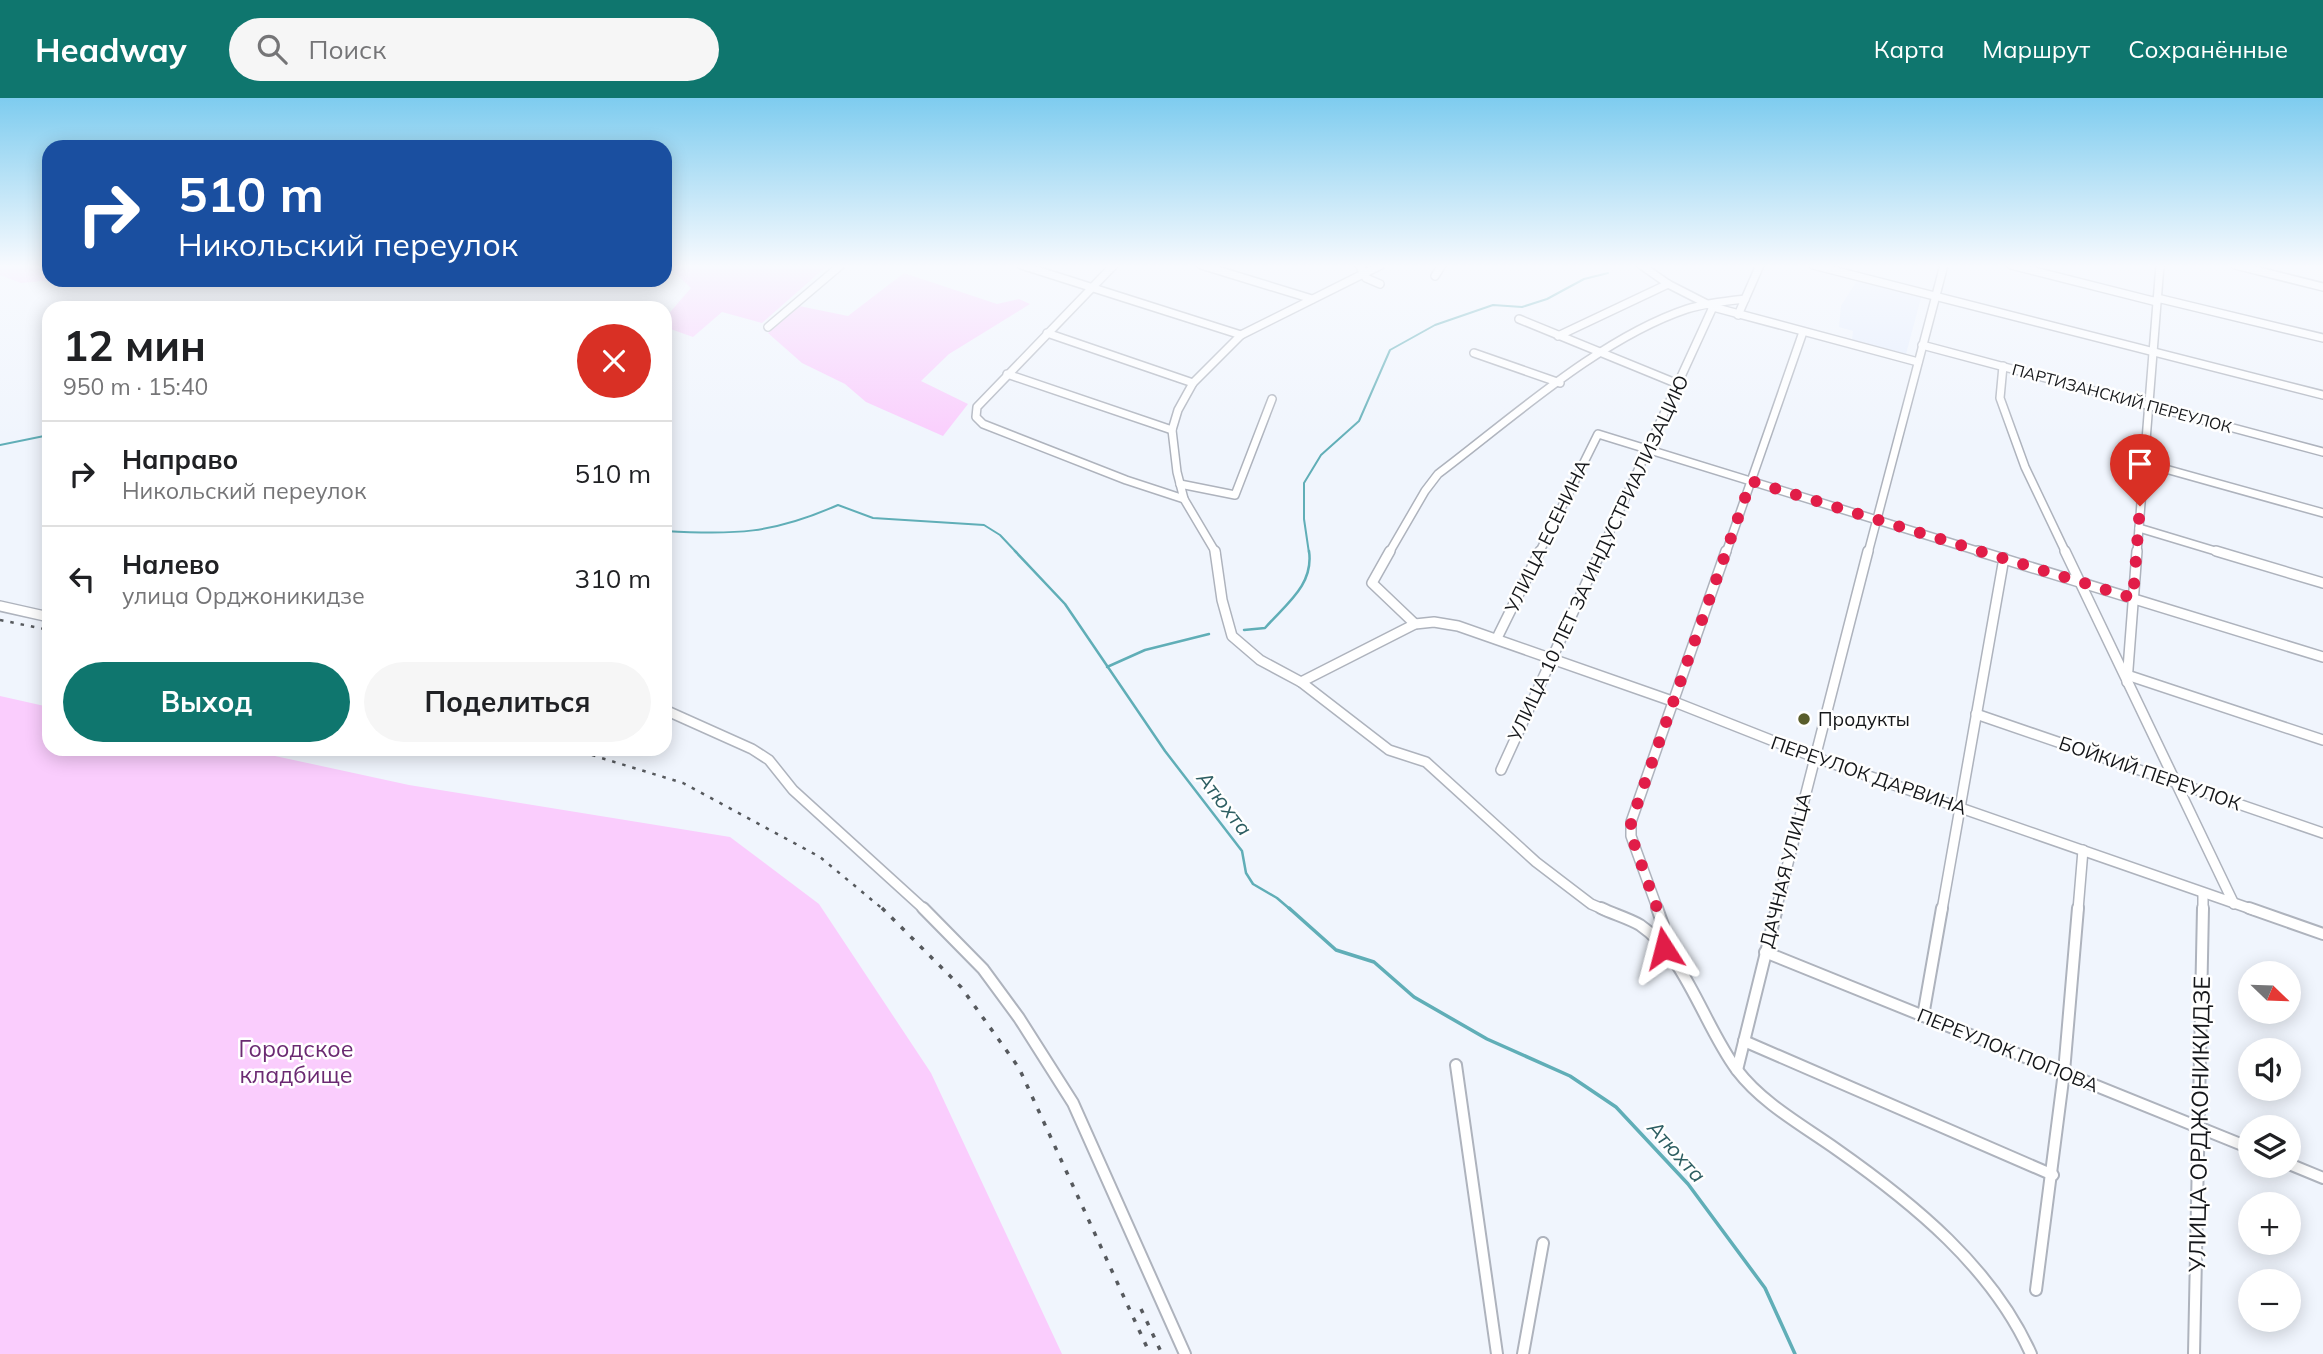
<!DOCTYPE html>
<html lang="ru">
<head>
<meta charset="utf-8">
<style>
  :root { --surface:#fff; --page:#f6f6f6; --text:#202124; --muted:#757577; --line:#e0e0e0; --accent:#0f766e }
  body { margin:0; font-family:Mulish,sans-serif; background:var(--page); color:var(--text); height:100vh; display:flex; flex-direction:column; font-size:26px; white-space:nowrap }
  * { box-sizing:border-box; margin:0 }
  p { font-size:23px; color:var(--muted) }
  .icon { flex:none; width:38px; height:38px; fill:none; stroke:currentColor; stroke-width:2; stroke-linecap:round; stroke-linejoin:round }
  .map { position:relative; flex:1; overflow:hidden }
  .side { position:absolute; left:42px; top:203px; width:630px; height:455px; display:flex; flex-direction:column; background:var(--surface); border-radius:21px; box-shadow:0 4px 18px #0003 }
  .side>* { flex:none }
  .guide { position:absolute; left:42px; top:42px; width:630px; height:147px; border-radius:21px; box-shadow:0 4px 18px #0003; background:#1a4fa0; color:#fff; overflow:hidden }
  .needle { width:46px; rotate:113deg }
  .controls { position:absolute; left:2238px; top:863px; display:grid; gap:14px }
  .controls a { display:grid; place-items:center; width:63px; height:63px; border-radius:50%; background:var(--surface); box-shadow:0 4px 18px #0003; font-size:35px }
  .pin { position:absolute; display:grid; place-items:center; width:60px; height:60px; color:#fff; margin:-72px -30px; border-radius:50% 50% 50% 0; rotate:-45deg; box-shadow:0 0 7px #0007 }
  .pin .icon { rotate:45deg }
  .me { position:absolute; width:77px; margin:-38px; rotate:351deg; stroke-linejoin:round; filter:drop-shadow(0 0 5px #0008) }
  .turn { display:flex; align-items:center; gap:24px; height:147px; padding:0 21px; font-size:32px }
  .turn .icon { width:91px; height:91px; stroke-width:2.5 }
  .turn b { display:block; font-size:49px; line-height:60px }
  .round { display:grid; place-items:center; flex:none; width:74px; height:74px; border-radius:37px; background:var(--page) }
  .summary { display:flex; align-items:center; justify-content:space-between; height:119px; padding:0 21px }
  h1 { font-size:42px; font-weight:700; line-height:52px }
  .cta { display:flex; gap:14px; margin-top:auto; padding:14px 21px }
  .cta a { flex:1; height:80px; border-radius:42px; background:var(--accent); color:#fff; font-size:28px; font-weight:700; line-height:80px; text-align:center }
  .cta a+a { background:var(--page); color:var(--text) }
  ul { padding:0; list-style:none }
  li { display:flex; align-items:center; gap:21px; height:105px; padding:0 21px; border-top:2px solid var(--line) }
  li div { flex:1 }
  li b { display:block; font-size:26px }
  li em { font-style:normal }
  header { display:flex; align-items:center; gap:42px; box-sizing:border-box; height:98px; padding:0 35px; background:var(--accent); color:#fff }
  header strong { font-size:33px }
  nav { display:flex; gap:38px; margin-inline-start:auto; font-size:24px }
  .search { width:490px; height:63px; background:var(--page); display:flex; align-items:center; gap:18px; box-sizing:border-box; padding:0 24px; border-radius:38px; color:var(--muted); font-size:26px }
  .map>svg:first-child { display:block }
  .built { fill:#e4edfe }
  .green { fill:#facdfd }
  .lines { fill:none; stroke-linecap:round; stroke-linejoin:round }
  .stream-far2 { stroke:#60aeb7; stroke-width:2 }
  .stream-far1 { stroke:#60aeb7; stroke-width:2.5 }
  .stream { stroke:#60aeb7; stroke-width:3.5 }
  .minor-far2-casing { stroke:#aeb3bd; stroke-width:10 }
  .minor-far1-casing { stroke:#aeb3bd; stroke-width:12 }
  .minor-casing { stroke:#aeb3bd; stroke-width:14 }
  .minor-far2 { stroke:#fff; stroke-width:7 }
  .minor-far1 { stroke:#fff; stroke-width:9 }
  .minor { stroke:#fff; stroke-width:10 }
  .rail-far1 { stroke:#56595d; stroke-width:2.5; stroke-dasharray:3.5 7; stroke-linecap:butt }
  .rail { stroke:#56595d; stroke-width:3.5; stroke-dasharray:4.5 9; stroke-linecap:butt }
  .route { stroke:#e11d48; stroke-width:12; stroke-dasharray:0 21.6 }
  .poi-dot { fill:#595d2b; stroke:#fff; stroke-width:2.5 }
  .labels { text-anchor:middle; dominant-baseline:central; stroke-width:5; stroke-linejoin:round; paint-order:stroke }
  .far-street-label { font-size:16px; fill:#15171a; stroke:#fff }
  .street-label { font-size:19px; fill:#15171a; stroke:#fff }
  .poi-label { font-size:19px; fill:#15171a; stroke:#fff; text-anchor:start }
  .water-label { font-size:21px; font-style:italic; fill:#2d5e62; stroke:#fff }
  .near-park-label { font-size:23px; fill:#6b2a72; stroke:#fff }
  .near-street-label { font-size:23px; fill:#15171a; stroke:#fff }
</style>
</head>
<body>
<header>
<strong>Headway</strong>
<div class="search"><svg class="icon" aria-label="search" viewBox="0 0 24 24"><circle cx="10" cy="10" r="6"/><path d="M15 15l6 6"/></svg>Поиск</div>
<nav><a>Карта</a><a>Маршрут</a><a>Сохранённые</a></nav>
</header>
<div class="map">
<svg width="2323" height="1256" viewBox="0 0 2323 1256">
  <rect width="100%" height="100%" fill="#f0f5fd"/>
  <path class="built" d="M1858 181 1922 196 1906 256 1852 242 1853 233 1839 229 1841 208Z"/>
  <g class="green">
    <path d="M0 167H49L51 182 21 185 0 177Z"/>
    <path d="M667 167H828L762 225 722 214 693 239 665 229V220L691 190Z"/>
    <path d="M904 175 997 206 1019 201 1030 206 949 256 921 283 968 306 943 338 866 304 845 286 802 265 768 235 799 208 848 218Z"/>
    <path d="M0 598 49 609V651H243L409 687 730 739 819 806 931 975 1062 1256H0Z"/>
  </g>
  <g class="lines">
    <g class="stream-far2">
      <path d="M0 347 49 337"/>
      <path d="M665 433C735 437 772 436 838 407L873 420 984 427 1000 437 1017 455"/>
      <path d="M1309 455 1304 421V385L1321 357 1359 323 1390 252 1435 227 1493 207 1522 209 1547 201 1584 181 1608 175"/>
    </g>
    <g class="stream-far1">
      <path d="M1015 453 1065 506 1165 653 1242 753 1246 775 1253 786 1277 800 1291 812"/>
      <path d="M1244 532 1265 530C1286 506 1314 487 1309 453"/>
      <path d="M1107 569 1145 552 1209 536"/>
    </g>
    <path class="stream" d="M1289 810 1336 852 1374 864 1414 899 1487 941 1570 978 1616 1009 1688 1086 1765 1190 1795 1256"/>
    <g class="minor-far2-casing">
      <g id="minor-far2">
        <path d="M1021 167 1241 237"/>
        <path d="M1114 167 977 309 976 319 983 326 1126 382 1184 401"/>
        <path d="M1201 167 1312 201"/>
        <path d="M1359 167 1366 180 1380 186"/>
        <path d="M1641 167 1668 186 1713 209 1918 264"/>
        <path d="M1813 167 2323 297"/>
        <path d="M2011 167 2157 204"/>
        <path d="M2235 167 2323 189"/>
        <path d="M1435 178 1442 167"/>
        <path d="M2157 200 2323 240"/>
        <path d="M1738 217 1760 167"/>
        <path d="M1519 221 1678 286"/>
        <path d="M768 229 841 167"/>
        <path d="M1047 235 1193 285"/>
        <path d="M1558 238 1668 186"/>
        <path d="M1922 247 2323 354"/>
        <path d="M1474 255 1560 285"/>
        <path d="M2003 268 2000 300 2025 369 2066 455"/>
        <path d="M1007 276 1172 332"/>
        <path d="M2144 365 2323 415"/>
        <path d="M1180 386 1235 397 1272 301"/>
        <path d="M2139 430 2222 455"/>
        <path d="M1216 455 1184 401 1177 374 1172 332 1178 312 1193 285 1241 237 1381 167"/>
        <path d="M1389 455 1425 393 1438 376C1511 321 1600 240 1687 211 1706 205 1726 203 1745 201"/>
        <path d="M1539 455 1598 336 1984 455"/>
        <path d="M1600 455 1713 209"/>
        <path d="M1726 455 1803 234"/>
        <path d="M1868 455 1944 167"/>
        <path d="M2137 455 2160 167"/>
      </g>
    </g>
    <g class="minor-far1-casing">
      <g id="minor-far1">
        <path d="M1215 453 1222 502 1232 538 1260 562 1301 584 1389 652 1426 664 1536 764 1591 806 1605 812"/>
        <path d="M1390 453 1372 485 1415 526"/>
        <path d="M1978 453 2323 559"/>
        <path d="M2065 453 2234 806"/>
        <path d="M2216 453 2323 485"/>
        <path d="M0 508 49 519"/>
        <path d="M1497 540 1540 453"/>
        <path d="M2127 577 2323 642"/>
        <path d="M1301 584 1415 526 1434 524 1458 528 1672 603 1814 659 2254 812"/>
        <path d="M2127 584 2137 453"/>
        <path d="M665 612 752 651 769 662 793 692 925 812"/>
        <path d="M1976 616 2323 735"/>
        <path d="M1501 672 1601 453"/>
        <path d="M1658 812 1631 738V724L1726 453"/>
        <path d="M1776 812 1868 453"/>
        <path d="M1942 812 2004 460"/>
        <path d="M2078 812 2083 752"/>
        <path d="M2203 812V795"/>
      </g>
    </g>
    <g class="minor-casing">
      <g id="minor">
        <path d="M923 810 983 871 1019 920 1073 1005 1185 1256"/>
        <path d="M1601 810C1613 816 1628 820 1640 827 1686 858 1704 928 1737 972 1762 1005 1802 1027 1836 1051 1913 1105 1992 1169 2031 1256"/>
        <path d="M1657 810 1663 827 1665 850"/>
        <path d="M2249 810 2323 836"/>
        <path d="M1765 854 2250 1050"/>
        <path d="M1923 918 1942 810"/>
        <path d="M1744 943 2053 1077"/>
        <path d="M1456 967 1497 1256"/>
        <path d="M1737 972 1777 810"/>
        <path d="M2289 1066 2323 1080"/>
        <path d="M2036 1192 2064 974 2078 810"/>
        <path d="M1523 1256 1543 1145"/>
        <path d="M2194 1256 2203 810"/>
      </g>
    </g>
    <use href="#minor-far2" class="minor-far2"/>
    <use href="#minor-far1" class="minor-far1"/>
    <use href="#minor" class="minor"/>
    <g class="rail-far1">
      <path d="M0 522 49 532"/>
      <path d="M572 651 683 685 820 759 884 812"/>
    </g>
    <g class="rail">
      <path d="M882 810 961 889 1019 970 1150 1256"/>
      <path d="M1141 1211 1162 1256"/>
    </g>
  </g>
  <linearGradient id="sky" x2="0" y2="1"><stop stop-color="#7eccef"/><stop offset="0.49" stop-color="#f8fafe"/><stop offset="1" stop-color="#f8fafe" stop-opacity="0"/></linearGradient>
  <rect width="2323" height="343" fill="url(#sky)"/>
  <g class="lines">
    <path class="route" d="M1664 850 1663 827 1631 737V724L1751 383 2133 500 2140 408"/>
  </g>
  <circle class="poi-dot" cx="1804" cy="621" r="7"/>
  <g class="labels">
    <g class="far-street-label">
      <text transform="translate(2122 300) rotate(15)">ПАРТИЗАНСКИЙ ПЕРЕУЛОК</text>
    </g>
    <g class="street-label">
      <text transform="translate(1547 438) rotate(-64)">УЛИЦА ЕСЕНИНА</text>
      <text transform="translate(1598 460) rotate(-65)">УЛИЦА 10 ЛЕТ ЗА ИНДУСТРИАЛИЗАЦИЮ</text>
      <text transform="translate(2150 675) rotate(19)">БОЙКИЙ ПЕРЕУЛОК</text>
      <text transform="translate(1869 677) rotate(19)">ПЕРЕУЛОК ДАРВИНА</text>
      <text transform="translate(1785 772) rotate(-76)">ДАЧНАЯ УЛИЦА</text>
      <text transform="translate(2008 952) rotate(22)">ПЕРЕУЛОК ПОПОВА</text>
    </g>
    <g class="poi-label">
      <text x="1818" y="621">Продукты</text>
    </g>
    <g class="water-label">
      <text transform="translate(1225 705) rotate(52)">Атюхта</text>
      <text transform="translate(1677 1053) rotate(48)">Атюхта</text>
    </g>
    <g class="near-park-label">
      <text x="296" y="950">Городское<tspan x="296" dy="26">кладбище</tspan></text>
    </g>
    <g class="near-street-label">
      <text transform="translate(2199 1026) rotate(-89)">УЛИЦА ОРДЖОНИКИДЗЕ</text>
    </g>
  </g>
</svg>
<div class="controls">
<a><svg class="needle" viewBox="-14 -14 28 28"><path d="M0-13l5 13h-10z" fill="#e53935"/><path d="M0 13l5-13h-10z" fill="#757577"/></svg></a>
<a><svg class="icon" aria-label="sound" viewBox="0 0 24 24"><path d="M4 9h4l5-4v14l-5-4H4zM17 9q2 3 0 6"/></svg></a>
<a><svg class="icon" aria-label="layers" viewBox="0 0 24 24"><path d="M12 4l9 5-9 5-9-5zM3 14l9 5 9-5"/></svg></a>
<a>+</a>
<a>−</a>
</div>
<div class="pin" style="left:2140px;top:408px;background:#d93025"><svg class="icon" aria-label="arrive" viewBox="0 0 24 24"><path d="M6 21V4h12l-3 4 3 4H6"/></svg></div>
<svg class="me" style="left:1664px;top:850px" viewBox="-20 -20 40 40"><path d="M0-17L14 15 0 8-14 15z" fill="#e11d48" stroke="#fff" stroke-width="4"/></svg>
<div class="guide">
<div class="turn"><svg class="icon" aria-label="right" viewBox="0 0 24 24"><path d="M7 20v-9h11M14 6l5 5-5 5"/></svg><div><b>510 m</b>Никольский переулок</div></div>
</div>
<section class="side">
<div class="summary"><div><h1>12 мин</h1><p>950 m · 15:40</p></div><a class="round" style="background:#d93025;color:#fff"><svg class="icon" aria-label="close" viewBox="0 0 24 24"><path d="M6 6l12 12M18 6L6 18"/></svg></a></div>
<ul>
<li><svg class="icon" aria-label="right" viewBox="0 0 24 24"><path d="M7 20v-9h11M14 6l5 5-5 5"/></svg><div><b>Направо</b><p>Никольский переулок</p></div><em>510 m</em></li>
<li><svg class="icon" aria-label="left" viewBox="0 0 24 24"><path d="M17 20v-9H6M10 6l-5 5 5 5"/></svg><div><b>Налево</b><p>улица Орджоникидзе</p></div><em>310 m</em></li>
</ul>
<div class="cta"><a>Выход</a><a>Поделиться</a></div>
</section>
</div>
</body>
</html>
